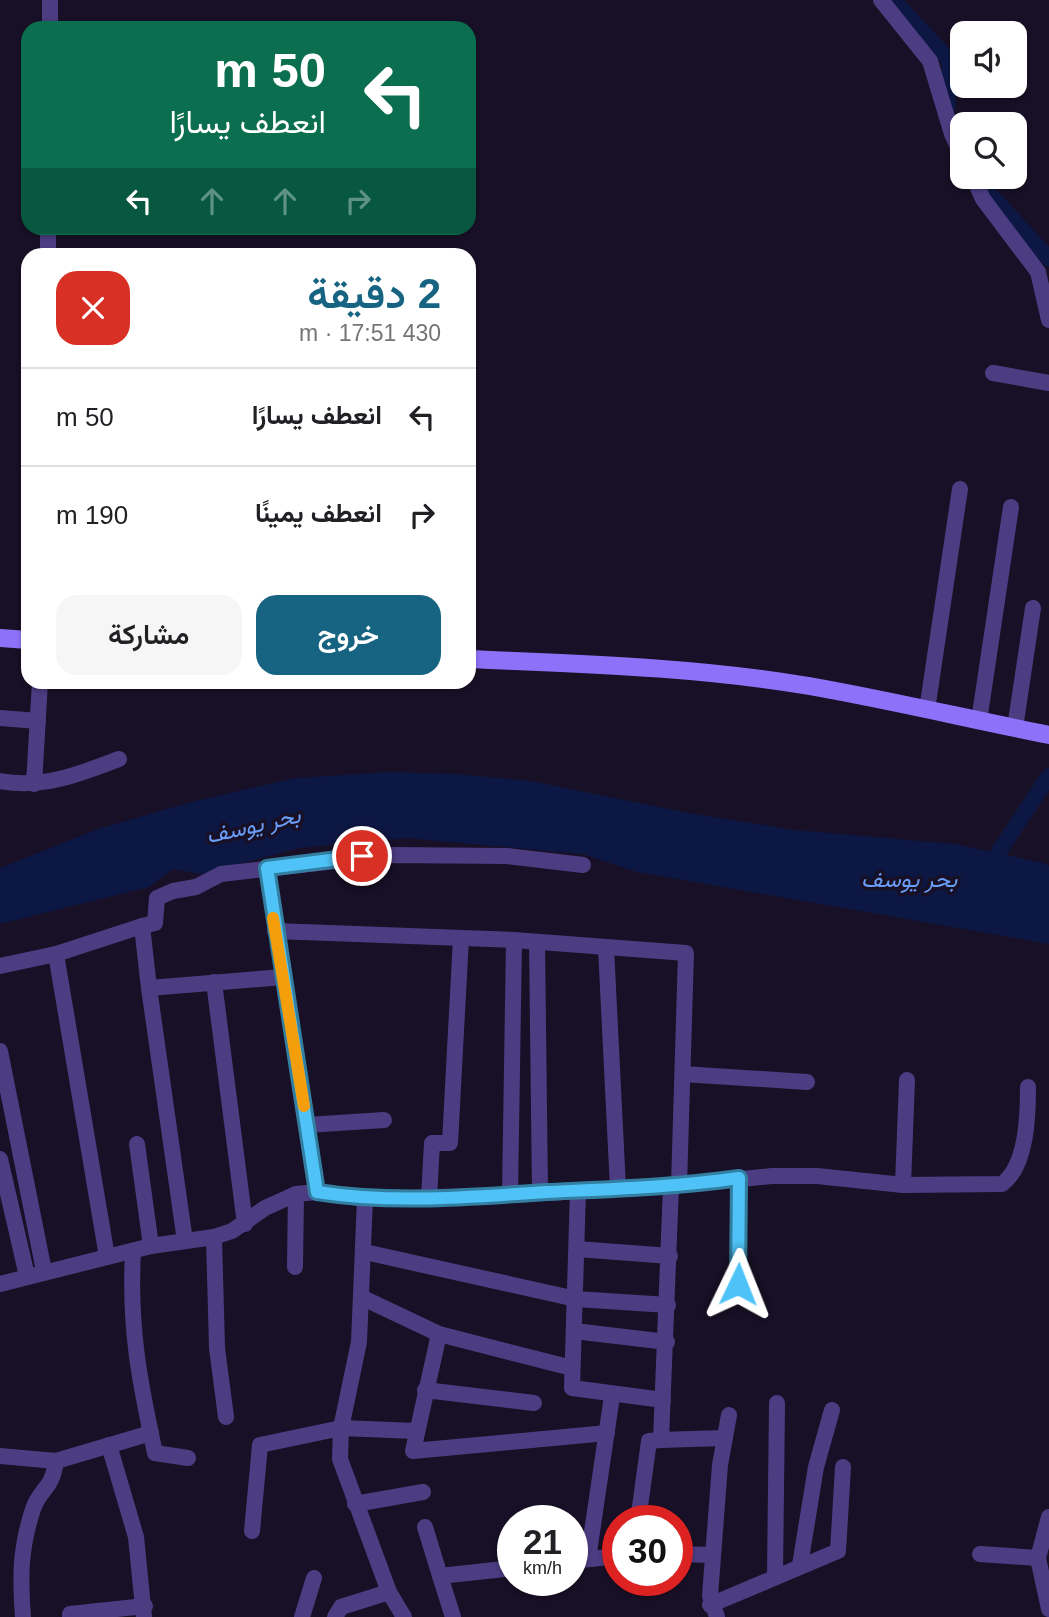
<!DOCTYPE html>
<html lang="ar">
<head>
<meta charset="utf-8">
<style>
  :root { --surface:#fff; --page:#f6f6f6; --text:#202124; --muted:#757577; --line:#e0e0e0; --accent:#176482 }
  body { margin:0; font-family:Arial,Vazirmatn,sans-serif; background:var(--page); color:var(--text); direction:rtl; height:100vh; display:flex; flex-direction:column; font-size:26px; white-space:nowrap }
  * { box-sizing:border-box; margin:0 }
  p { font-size:23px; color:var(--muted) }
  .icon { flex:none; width:38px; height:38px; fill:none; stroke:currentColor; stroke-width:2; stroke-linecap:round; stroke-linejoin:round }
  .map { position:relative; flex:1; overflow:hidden; direction:ltr }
  .side { position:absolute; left:21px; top:248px; width:455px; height:441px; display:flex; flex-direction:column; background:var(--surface); border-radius:21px; box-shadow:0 2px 5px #0004; direction:rtl }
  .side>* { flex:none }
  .guide { position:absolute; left:21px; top:21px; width:455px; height:214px; border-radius:21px; box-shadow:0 2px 5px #0004; direction:rtl; background:#0b6e4f; color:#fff; overflow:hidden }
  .buttons { position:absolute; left:950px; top:21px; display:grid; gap:14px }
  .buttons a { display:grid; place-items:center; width:77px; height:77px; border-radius:14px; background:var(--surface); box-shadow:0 2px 5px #0004; font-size:35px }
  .speed { position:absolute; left:497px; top:1505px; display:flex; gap:14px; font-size:35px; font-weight:700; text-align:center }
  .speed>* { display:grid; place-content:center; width:91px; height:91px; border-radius:50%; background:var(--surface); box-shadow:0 2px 5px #0004; line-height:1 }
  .speed small { font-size:18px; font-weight:400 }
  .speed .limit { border:10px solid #d22; background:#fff; color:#111 }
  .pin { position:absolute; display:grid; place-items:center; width:60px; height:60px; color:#fff; margin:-30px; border:4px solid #fff; border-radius:50%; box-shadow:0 2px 7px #0007 }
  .me { position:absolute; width:77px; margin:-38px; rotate:2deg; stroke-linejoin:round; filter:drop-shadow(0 0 5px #0008) }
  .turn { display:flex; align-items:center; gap:24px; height:147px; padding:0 35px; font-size:32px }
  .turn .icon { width:91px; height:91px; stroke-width:2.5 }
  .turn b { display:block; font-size:49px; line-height:60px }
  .lanes { display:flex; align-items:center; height:66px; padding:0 35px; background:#0003; justify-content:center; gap:35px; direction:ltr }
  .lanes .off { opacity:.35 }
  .round { display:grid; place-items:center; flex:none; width:74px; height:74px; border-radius:21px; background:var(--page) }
  .headline { display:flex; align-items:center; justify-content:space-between; height:119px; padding:0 35px }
  h1 { font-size:42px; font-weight:600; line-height:52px; color:var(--accent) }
  .action { display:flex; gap:14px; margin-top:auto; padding:14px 35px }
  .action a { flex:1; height:80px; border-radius:21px; background:var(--accent); color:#fff; font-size:28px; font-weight:600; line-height:80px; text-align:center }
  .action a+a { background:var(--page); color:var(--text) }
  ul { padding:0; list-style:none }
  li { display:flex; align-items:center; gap:21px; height:98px; padding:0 35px; border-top:2px solid var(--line) }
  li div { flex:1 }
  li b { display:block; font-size:26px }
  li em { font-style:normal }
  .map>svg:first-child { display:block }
  .water { fill:#0d1743 }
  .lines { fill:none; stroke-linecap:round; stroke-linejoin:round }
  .canal { stroke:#0d1743; stroke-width:16 }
  .street { stroke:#4c3d83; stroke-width:16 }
  .secondary { stroke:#8d72f9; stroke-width:18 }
  .route-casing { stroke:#337fa1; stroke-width:18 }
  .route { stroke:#4fc3f7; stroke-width:12 }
  .slow { stroke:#f59e0b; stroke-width:12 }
  .labels { text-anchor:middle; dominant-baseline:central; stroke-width:7; stroke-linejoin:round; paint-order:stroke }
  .water-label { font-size:23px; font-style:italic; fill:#6a9ef9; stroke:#181026 }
</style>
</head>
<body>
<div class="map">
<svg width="1049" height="1617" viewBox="0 0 1049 1617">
  <rect width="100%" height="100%" fill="#181026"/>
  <path class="water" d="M388 772 458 774 531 781 689 813 795 830 955 844 1043 863 1049 866V944L637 872 583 854 406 838 299 848 202 874 173 869 149 887 0 924V868L98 829 195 801 296 778Z"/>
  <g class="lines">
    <g class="canal">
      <path d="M893 0 950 61 947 109"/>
      <path d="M981 177 991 195 1049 259"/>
      <path d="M998 853 1049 776"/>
    </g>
    <g class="street">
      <path d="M881 0 930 61 952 134 962 156"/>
      <path d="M50 28V0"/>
      <path d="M973 177 983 199 1038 272 1049 320"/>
      <path d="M48 256V228"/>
      <path d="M993 373 1049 383"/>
      <path d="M927 710 960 489"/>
      <path d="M0 718 38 721"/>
      <path d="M979 721 1011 507"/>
      <path d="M1015 728 1033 608"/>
      <path d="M0 781C43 789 80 774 119 759"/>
      <path d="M34 784 40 682"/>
      <path d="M267 868 317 1192"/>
      <path d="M275 931 514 940 686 953 679 1185"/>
      <path d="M537 942 540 1193"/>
      <path d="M606 948 618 1188"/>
      <path d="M56 954 107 1257"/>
      <path d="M0 966 56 954 142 926"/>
      <path d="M214 982 245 1224"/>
      <path d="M149 988 142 926 155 923 157 898 173 891 196 887 221 874 390 855 507 856 583 865"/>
      <path d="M0 1051 44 1271"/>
      <path d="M683 1074 807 1082"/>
      <path d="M307 1125 384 1120"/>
      <path d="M137 1144 151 1246"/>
      <path d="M0 1159 27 1276"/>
      <path d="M903 1185 907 1080"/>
      <path d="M578 1190 572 1388 663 1400"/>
      <path d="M510 1195 514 940"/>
      <path d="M429 1198 432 1143H450L461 938"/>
      <path d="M365 1199 359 1342 341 1428 340 1459 389 1592 404 1617"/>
      <path d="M214 1237 217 1348 226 1417"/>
      <path d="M185 1241 149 988 283 977"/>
      <path d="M577 1249 670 1256"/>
      <path d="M133 1251C129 1327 139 1379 155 1453L188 1458"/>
      <path d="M365 1252 576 1299 668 1305"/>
      <path d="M295 1267 296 1194"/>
      <path d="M0 1284 151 1246 214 1237 232 1231 265 1208 296 1194 317 1192 365 1199 510 1195 671 1186 772 1176H817L903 1185 1002 1184C1027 1166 1028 1115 1028 1087"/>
      <path d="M738 1284 739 1178"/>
      <path d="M363 1298 439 1334 572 1368"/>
      <path d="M574 1331 667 1342"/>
      <path d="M439 1334 413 1451 607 1433"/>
      <path d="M425 1390 534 1403"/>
      <path d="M661 1440 724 1438"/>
      <path d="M109 1445 136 1537 144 1617"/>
      <path d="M0 1456 56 1461 151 1433"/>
      <path d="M355 1504 423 1492"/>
      <path d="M1049 1517 1038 1558 1049 1609"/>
      <path d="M638 1521 649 1441 661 1440 671 1186"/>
      <path d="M425 1527 440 1576"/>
      <path d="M252 1531 260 1445 341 1428 416 1431"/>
      <path d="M677 1554 713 1555"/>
      <path d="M980 1554 1038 1558"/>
      <path d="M588 1559 612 1396"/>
      <path d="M572 1561 618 1556"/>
      <path d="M800 1565 816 1467 832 1410"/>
      <path d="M775 1576 777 1403"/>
      <path d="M710 1605 838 1551 843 1467"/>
      <path d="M23 1617C20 1576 20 1549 33 1509 41 1487 52 1490 56 1461"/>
      <path d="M70 1617V1614L145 1606"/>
      <path d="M302 1617 314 1578"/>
      <path d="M335 1617 341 1607 389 1592"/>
      <path d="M453 1617 440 1576 513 1568"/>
      <path d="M717 1617 710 1596 720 1465 729 1415"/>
    </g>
    <g class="secondary">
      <path d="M0 638 28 640"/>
      <path d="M469 659C582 664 697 667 809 686 889 700 969 719 1049 735"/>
    </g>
  </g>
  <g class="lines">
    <g class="route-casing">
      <path id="route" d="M362 856 267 868 317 1192C393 1204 470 1197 547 1192 611 1189 676 1187 739 1178L738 1284"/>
    </g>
    <use href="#route" class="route"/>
    <path class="slow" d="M273 918 304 1106"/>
  </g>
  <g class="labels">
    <g class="water-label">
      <text transform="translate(253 825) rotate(-13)">بحر يوسف</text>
      <text x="909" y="879">بحر يوسف</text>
    </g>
  </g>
</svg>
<div class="buttons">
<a><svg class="icon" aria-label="sound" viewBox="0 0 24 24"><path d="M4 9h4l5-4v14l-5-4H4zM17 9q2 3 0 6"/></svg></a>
<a><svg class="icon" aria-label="search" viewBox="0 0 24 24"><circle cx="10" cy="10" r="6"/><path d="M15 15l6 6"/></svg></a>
</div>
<div class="speed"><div>21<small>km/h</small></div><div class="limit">30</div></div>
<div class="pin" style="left:362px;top:856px;background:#d93025"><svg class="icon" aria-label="arrive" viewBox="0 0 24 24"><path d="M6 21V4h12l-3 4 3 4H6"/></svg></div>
<svg class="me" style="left:738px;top:1284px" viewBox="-20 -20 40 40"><path d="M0-17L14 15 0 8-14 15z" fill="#4fc3f7" stroke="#fff" stroke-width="4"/></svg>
<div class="guide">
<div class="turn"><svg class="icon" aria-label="left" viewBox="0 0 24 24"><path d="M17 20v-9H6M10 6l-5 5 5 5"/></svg><div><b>50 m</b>انعطف يسارًا</div></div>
<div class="lanes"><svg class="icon" aria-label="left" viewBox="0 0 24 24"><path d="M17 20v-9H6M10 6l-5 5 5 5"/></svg><svg class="icon off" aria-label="ahead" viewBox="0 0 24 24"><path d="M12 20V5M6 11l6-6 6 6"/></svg><svg class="icon off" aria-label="ahead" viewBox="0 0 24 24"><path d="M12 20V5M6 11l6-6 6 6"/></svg><svg class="icon off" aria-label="right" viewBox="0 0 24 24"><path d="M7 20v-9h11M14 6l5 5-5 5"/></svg></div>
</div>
<section class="side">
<div class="headline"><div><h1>2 دقيقة</h1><p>430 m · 17:51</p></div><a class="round" style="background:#d93025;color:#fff"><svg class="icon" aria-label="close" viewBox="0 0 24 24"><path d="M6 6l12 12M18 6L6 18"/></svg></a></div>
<ul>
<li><svg class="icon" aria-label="left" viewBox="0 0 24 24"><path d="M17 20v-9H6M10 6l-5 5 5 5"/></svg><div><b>انعطف يسارًا</b></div><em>50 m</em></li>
<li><svg class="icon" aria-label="right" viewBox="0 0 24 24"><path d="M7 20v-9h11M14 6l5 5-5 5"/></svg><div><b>انعطف يمينًا</b></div><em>190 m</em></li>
</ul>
<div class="action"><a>خروج</a><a>مشاركة</a></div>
</section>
</div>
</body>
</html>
